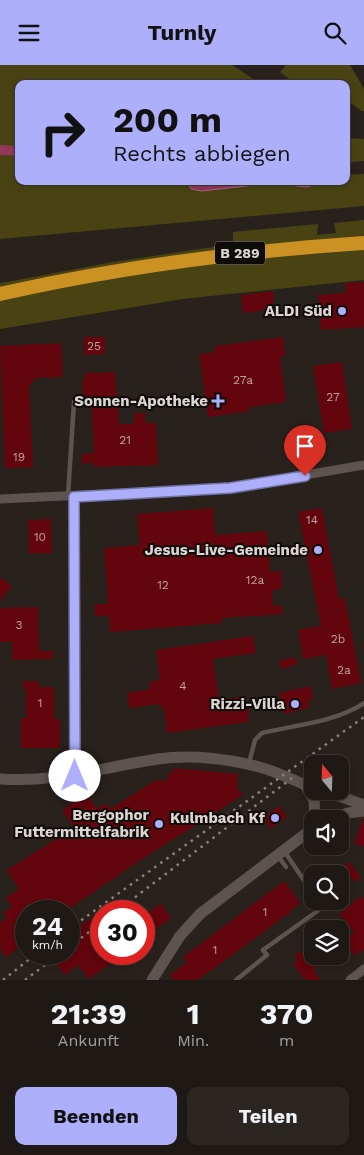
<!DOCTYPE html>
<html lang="de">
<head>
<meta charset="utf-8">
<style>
  :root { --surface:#1f1915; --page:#2c2622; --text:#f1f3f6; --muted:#a1a0a0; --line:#3c3834; --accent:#adaffb }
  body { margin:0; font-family:"Work Sans",sans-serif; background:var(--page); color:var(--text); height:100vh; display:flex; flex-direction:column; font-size:19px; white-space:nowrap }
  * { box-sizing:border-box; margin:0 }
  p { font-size:16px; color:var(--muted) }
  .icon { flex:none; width:28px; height:28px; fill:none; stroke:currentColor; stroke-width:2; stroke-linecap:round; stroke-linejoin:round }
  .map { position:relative; height:915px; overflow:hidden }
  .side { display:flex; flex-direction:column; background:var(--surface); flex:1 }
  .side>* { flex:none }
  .guide { position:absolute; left:15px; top:15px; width:335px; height:105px; border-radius:10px; box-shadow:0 2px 8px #0003,0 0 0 1px var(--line); background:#adaffb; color:#111; overflow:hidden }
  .needle { width:32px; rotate:341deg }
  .controls { position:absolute; left:304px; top:690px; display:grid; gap:10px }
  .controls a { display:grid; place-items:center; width:45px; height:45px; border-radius:10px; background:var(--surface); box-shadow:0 2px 8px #0003,0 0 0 1px var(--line); font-size:25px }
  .speed { position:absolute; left:15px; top:835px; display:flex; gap:10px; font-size:25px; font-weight:700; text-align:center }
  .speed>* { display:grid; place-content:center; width:65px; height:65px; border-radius:50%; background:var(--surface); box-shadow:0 2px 8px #0003,0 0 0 1px var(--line); line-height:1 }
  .speed small { font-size:12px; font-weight:400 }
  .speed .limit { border:8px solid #d22; background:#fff; color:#111 }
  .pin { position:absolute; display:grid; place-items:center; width:42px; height:42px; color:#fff; margin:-51px -21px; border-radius:50% 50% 50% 0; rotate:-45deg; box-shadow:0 0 5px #0007 }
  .pin .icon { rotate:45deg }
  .me { position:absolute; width:55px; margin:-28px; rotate:0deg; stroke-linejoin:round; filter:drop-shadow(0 0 4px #0008) }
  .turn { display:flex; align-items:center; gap:18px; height:105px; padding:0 15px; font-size:22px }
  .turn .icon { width:65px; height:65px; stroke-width:2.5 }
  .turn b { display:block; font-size:35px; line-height:42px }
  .eta { display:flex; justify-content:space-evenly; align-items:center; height:85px; text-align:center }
  .eta b { font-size:30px; font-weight:700; line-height:35px }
  .button { display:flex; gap:10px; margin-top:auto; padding:10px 15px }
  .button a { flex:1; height:58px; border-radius:10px; background:var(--accent); color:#111; font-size:20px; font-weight:700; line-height:58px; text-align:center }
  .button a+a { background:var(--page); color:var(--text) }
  header { display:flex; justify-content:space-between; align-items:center; height:65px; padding:0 15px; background:var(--accent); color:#111; font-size:22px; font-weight:700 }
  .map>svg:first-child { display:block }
  .green { fill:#494314 }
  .water { fill:#92395a; stroke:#a8687e }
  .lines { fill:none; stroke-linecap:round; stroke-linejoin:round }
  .canal { stroke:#92395a; stroke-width:10 }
  .building { fill:#63050c }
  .service { stroke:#5e544f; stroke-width:4.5 }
  .minor { stroke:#5e544f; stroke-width:9 }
  .tertiary { stroke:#5e544f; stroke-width:11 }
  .trunk { stroke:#cb9122; stroke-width:14 }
  .rail { stroke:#89837e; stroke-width:2.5; stroke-dasharray:2.5 5; stroke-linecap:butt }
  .route-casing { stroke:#7072a3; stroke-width:12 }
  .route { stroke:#adaffb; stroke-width:9 }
  .poi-dot { fill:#adaffb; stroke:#0f0b09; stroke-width:2 }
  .labels { text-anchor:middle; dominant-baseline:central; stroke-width:4; stroke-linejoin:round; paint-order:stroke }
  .number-label { font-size:12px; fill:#bda2a0 }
  .shield { fill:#0f0b09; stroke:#9e9996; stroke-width:1 }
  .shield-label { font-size:14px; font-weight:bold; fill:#dbd6d2 }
  .poi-label { font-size:15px; font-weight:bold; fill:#dbd6d2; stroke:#0f0b09; text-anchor:end }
</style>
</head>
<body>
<header><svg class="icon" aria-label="menu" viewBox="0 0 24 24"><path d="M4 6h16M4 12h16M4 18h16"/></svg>Turnly<svg class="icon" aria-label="search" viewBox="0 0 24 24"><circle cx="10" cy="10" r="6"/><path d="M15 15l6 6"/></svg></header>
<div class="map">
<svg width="364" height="915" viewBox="0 0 364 915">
  <rect width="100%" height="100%" fill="#29211c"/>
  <g class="green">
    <path d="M0 0H232L261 19H138L133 16H98L94 19H19V116H187L191 124 273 118 306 122 346 116 347 110 364 109V141L0 174Z"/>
    <path d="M286 0H350L364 24V46H362L346 35V19H324L318 14 314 19H296L280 7Z"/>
    <path d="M346 73 364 74V96L353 97 346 101Z"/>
    <path d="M364 155V172L0 223V218L12 216 113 197 233 179V167L318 159 317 170 336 168 334 158Z"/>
    <path d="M364 184V215L183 234 0 264V235L130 210 270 191Z"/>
  </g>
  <path class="water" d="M187 116H336L306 122 273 118 202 126 191 124Z"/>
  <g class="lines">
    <path class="canal" d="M0 85 19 86"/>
  </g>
  <g class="building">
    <path d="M364 217V262L321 265 318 230 346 228 345 218Z"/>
    <path d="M273 226 274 236 268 245 243 248 241 230Z"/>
    <path d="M84 272H105V289L84 290Z"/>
    <path d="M283 272 285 291 280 292 286 337 249 342 250 346 208 352 199 289 215 287V281Z"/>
    <path d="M61 278 63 312 36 313 29 321 33 402 5 403 0 281Z"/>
    <path d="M342 297 352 364 324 368 313 301Z"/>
    <path d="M115 307 119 359H134V348H145V358H156L158 400 94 402V398L82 399V389L94 388 91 333H83V313H85V308Z"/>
    <path d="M213 443 215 470 267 466 270 507 281 506 282 524 272 525 273 541H282L283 549 222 553V558L110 567 109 551H95V539H108L104 483 140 480 137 449Z"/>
    <path d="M322 443 339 534 345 533 361 618 332 624 326 590 303 594 298 565 321 561 298 447Z"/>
    <path d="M51 454 52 488 29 489 28 455Z"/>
    <path d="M0 512 12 521 0 536Z"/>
    <path d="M38 542 39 586H53V594L12 595V577H0V543Z"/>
    <path d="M253 571 256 588 213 594 219 635 246 631 249 657 167 668 164 644 158 639 129 643 127 628 150 624 149 617 160 615 156 585Z"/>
    <path d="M295 592 297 599 281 604 279 596Z"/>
    <path d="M23 616H39V622H54V654H60V683H21V653H26V624H23Z"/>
    <path d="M311 621 313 634 308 635 309 643 284 649 279 628Z"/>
    <path d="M173 703 238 709 237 723 243 730 142 794 66 846H26V876L6 893 0 883V857L7 853 3 848 12 842 6 833 19 824 7 805 74 763 62 745 87 729 97 744 106 738 110 744 156 715 167 716 168 708 172 709Z"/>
    <path d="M279 741 287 752 271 764 263 753Z"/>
    <path d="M363 754H364V782L354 778Z"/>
    <path d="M349 797 361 812 355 817 343 802Z"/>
    <path d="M284 816 300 838 288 849 198 915H174L170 910 187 897 183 892Z"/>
    <path d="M361 831 364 835V884L355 891 342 876 354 867 339 849Z"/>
    <path d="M161 838 171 853 144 873V851Z"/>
    <path d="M89 854 101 871V889H123L89 914 78 900 65 910 49 889H69V869Z"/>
    <path d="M312 884V891H329L313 904 321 915H305L293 899 298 895 295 890 301 886 304 890Z"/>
  </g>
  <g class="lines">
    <g class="service">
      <path d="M68 431 74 337"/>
      <path d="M249 698 255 675 262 668C295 660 336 657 364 638"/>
      <path d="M284 786 312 827"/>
      <path d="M278 791 286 802"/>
      <path d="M236 915 267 890 263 885 323 842 319 836"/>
    </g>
    <g class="minor">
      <path d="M73 432 75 711"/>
      <path d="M0 434 230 423 364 400"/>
      <path d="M350 915 364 904"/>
    </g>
    <g class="tertiary">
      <path d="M0 714C57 718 103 702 158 694 191 689 231 694 263 703 280 708 296 717 312 722"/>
      <path d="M305 720 314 735 315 754"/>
      <path d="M325 726 364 740"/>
      <path d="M330 754 348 748 364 746"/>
      <path d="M152 915 180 871 200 849 312 764"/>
    </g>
    <path class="trunk" d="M0 229C120 202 241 186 364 178"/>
    <g class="rail">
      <path d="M117 846 292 713"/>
      <path d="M69 864 364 652"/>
      <path d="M69 882 101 858"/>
      <path d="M3 915 36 889"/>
      <path d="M25 915 60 889"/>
    </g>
  </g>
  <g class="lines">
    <g class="route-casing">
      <path id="route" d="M75 711 74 432 230 423 305 411"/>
    </g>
    <use href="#route" class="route"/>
  </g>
  <g class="poi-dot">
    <circle cx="342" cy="246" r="5"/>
    <path d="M215.5 328.5h5v5h5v5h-5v5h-5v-5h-5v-5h5z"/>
    <circle cx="318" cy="485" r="5"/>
    <circle cx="295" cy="639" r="5"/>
    <circle cx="275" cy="753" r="5"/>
    <circle cx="159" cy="759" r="5"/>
  </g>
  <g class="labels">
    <g class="number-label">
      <text x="94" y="281">25</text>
      <text x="243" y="315">27a</text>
      <text x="333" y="332">27</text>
      <text x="125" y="375">21</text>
      <text x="19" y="392">19</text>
      <text x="312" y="455">14</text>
      <text x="40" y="472">10</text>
      <text x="255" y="515">12a</text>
      <text x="163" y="520">12</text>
      <text x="19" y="560">3</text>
      <text x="338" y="574">2b</text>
      <text x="344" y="605">2a</text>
      <text x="183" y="621">4</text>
      <text x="40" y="638">1</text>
      <text x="265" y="847">1</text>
      <text x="215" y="885">1</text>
    </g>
    <rect class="shield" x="215" y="176.5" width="50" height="23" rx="4"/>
    <g class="shield-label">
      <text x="240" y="188">B 289</text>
    </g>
    <g class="poi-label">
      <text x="332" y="246">ALDI Süd</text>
      <text x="208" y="336">Sonnen-Apotheke</text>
      <text x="308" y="485">Jesus-Live-Gemeinde</text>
      <text x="285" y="639">Rizzi-Villa</text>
      <text x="149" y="750">Bergophor<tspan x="149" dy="17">Futtermittelfabrik</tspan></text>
      <text x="265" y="753">Kulmbach Kf</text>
    </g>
  </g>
</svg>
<div class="controls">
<a><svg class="needle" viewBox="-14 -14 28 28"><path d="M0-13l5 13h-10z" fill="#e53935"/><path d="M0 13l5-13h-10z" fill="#a1a0a0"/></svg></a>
<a><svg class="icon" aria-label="sound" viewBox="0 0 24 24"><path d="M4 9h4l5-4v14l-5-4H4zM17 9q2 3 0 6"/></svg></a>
<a><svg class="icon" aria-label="search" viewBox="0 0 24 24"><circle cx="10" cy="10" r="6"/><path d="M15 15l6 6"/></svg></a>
<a><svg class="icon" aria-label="layers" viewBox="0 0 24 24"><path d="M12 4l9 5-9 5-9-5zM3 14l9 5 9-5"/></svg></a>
</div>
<div class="speed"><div>24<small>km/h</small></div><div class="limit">30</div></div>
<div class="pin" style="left:305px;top:411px;background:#d93025"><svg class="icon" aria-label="arrive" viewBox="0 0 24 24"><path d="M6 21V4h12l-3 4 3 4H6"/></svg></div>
<svg class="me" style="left:75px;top:711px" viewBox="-20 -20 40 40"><circle r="19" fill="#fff"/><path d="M0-13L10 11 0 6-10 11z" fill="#adaffb"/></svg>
<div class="guide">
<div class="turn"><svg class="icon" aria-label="right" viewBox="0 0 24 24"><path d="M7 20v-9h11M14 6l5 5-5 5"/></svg><div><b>200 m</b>Rechts abbiegen</div></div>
</div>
</div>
<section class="side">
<div class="eta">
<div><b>21:39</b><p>Ankunft</p></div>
<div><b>1</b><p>Min.</p></div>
<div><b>370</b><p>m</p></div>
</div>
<div class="button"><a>Beenden</a><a>Teilen</a></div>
</section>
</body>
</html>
